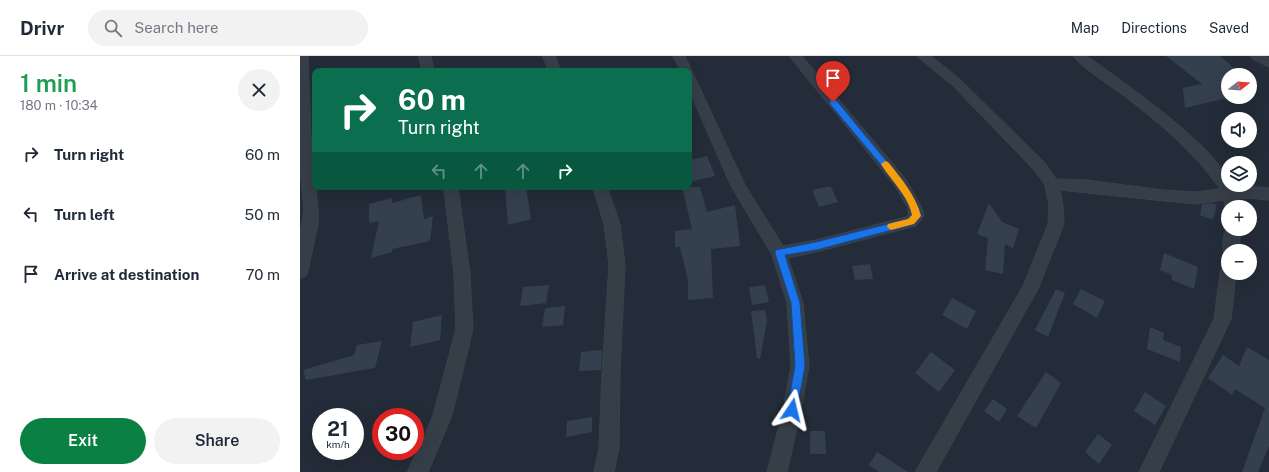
<!DOCTYPE html>
<html lang="en">
<head>
<meta charset="utf-8">
<style>
  :root { --surface:#fff; --page:#f2f2f3; --text:#1f2937; --muted:#747a83; --line:#e0e1e3; --accent:#0b8043 }
  body { margin:0; font-family:"Public Sans",sans-serif; background:var(--page); color:var(--text); height:100vh; display:flex; flex-direction:column; font-size:15px; white-space:nowrap }
  * { box-sizing:border-box; margin:0 }
  p { font-size:13px; color:var(--muted) }
  .icon { flex:none; width:22px; height:22px; fill:none; stroke:currentColor; stroke-width:2; stroke-linecap:round; stroke-linejoin:round }
  .map { position:relative; flex:1; overflow:hidden }
  .panel { display:flex; flex-direction:column; background:var(--surface); width:300px }
  .panel>* { flex:none }
  .banner { position:absolute; left:12px; top:12px; width:380px; height:122px; border-radius:8px; box-shadow:0 4px 16px #0002; background:#0b6e4f; color:#fff; overflow:hidden }
  .needle { width:26px; rotate:73deg }
  .fabs { position:absolute; left:921px; top:12px; display:grid; gap:8px }
  .fabs a { display:grid; place-items:center; width:36px; height:36px; border-radius:50%; background:var(--surface); box-shadow:0 4px 16px #0002; font-size:20px }
  .speed { position:absolute; left:12px; top:352px; display:flex; gap:8px; font-size:20px; font-weight:700; text-align:center }
  .speed>* { display:grid; place-content:center; width:52px; height:52px; border-radius:50%; background:var(--surface); box-shadow:0 4px 16px #0002; line-height:1 }
  .speed small { font-size:10px; font-weight:400 }
  .speed .limit { border:6px solid #d22; background:#fff; color:#111 }
  .pin { position:absolute; display:grid; place-items:center; width:34px; height:34px; color:#fff; margin:-41px -17px; border-radius:50% 50% 50% 0; rotate:-45deg; box-shadow:0 0 4px #0007 }
  .pin .icon { rotate:45deg }
  .me { position:absolute; width:44px; margin:-22px; rotate:10deg; stroke-linejoin:round; filter:drop-shadow(0 0 3px #0008) }
  .turn { display:flex; align-items:center; gap:14px; height:84px; padding:0 20px; font-size:18px }
  .turn .icon { width:52px; height:52px; stroke-width:2.5 }
  .turn b { display:block; font-size:28px; line-height:34px }
  .lanes { display:flex; align-items:center; height:38px; padding:0 20px; background:#0003; justify-content:center; gap:20px; direction:ltr }
  .lanes .off { opacity:.35 }
  .round { display:grid; place-items:center; flex:none; width:42px; height:42px; border-radius:21px; background:var(--page) }
  .headline { display:flex; align-items:center; justify-content:space-between; height:68px; padding:0 20px }
  h1 { font-size:24px; font-weight:600; line-height:30px; color:#1e9e55 }
  .cta { display:flex; gap:8px; margin-top:auto; padding:8px 20px }
  .cta a { flex:1; height:46px; border-radius:24px; background:var(--accent); color:#fff; font-size:16px; font-weight:600; line-height:46px; text-align:center }
  .cta a+a { background:var(--page); color:var(--text) }
  ul { padding:0; list-style:none }
  li { display:flex; align-items:center; gap:12px; height:60px; padding:0 20px }
  li div { flex:1 }
  li b { display:block; font-size:15px }
  li em { font-style:normal }
  header { display:flex; align-items:center; gap:24px; box-sizing:border-box; height:56px; padding:0 20px; background:var(--surface); border-bottom:1px solid var(--line) }
  header strong { font-size:19px }
  nav { display:flex; gap:22px; margin-inline-start:auto; font-size:14px }
  .search { width:280px; height:36px; background:var(--page); display:flex; align-items:center; gap:10px; box-sizing:border-box; padding:0 14px; border-radius:22px; color:var(--muted); font-size:15px }
  main { display:flex; flex:1; min-height:0 }
  .map>svg:first-child { display:block }
  .building { fill:#35404f }
  .lines { fill:none; stroke-linecap:round; stroke-linejoin:round }
  .minor-casing { stroke:#404752; stroke-width:1 }
  .minor { fill:#363e48; fill-rule:evenodd }
  .route { fill:#1a73e8; stroke:#114b97 }
  .slow { fill:#f59e0b }
</style>
</head>
<body>
<header>
<strong>Drivr</strong>
<div class="search"><svg class="icon" aria-label="search" viewBox="0 0 24 24"><circle cx="10" cy="10" r="6"/><path d="M15 15l6 6"/></svg>Search here</div>
<nav><a>Map</a><a>Directions</a><a>Saved</a></nav>
</header>
<main>
<section class="panel">
<div class="headline"><div><h1>1 min</h1><p>180 m · 10:34</p></div><a class="round"><svg class="icon" aria-label="close" viewBox="0 0 24 24"><path d="M6 6l12 12M18 6L6 18"/></svg></a></div>
<ul>
<li><svg class="icon" aria-label="right" viewBox="0 0 24 24"><path d="M7 20v-9h11M14 6l5 5-5 5"/></svg><div><b>Turn right</b></div><em>60 m</em></li>
<li><svg class="icon" aria-label="left" viewBox="0 0 24 24"><path d="M17 20v-9H6M10 6l-5 5 5 5"/></svg><div><b>Turn left</b></div><em>50 m</em></li>
<li><svg class="icon" aria-label="arrive" viewBox="0 0 24 24"><path d="M6 21V4h12l-3 4 3 4H6"/></svg><div><b>Arrive at destination</b></div><em>70 m</em></li>
</ul>
<div class="cta"><a>Exit</a><a>Share</a></div>
</section>
<div class="map">
<svg width="969" height="416" viewBox="0 0 969 416">
  <rect width="100%" height="100%" fill="#232c38"/>
  <g class="building">
    <path d="M866 0H920L942 19H928V41H931L885 52 883 32 902 28Z"/>
    <path d="M407 100 415 120 389 126V104Z"/>
    <path d="M205 131H226L231 163 208 169Z"/>
    <path d="M382 131H400L407 156 435 149 440 190 411 193 413 242 388 244V224L380 191H375V175L392 173Z"/>
    <path d="M526 131H531L538 146 519 151 512 134Z"/>
    <path d="M121 139 124 163 133 160 130 185 92 193V196L71 202 79 165 69 167V148L92 142V147Z"/>
    <path d="M689 147 702 166 719 173 713 192 705 188 703 218 685 214 688 182 677 178Z"/>
    <path d="M913 147 917 149 913 164 900 159 902 148Z"/>
    <path d="M864 197 898 211 894 233 872 224V219L860 214Z"/>
    <path d="M570 208 573 223 555 224 552 210Z"/>
    <path d="M249 229 246 247 220 250 223 231Z"/>
    <path d="M465 229 469 246 452 249 449 231Z"/>
    <path d="M756 233 765 237 748 281 735 274Z"/>
    <path d="M781 233 805 245 797 262 773 248Z"/>
    <path d="M652 242 676 255 667 273 642 259Z"/>
    <path d="M265 250 263 269 242 271 245 252Z"/>
    <path d="M465 254 467 265 460 303 457 302 451 255Z"/>
    <path d="M142 259 140 284 110 291 113 266Z"/>
    <path d="M850 271 864 277 863 284 881 291 880 306 847 293Z"/>
    <path d="M82 285 75 312 6 324 3 314 54 299 57 289Z"/>
    <path d="M947 291 969 304V390L958 416H942L965 352 935 333 932 339 908 322 923 299 939 310Z"/>
    <path d="M302 294 301 314 279 315 281 296Z"/>
    <path d="M631 296 655 314 639 336 615 317Z"/>
    <path d="M746 316 761 327 736 372 717 360Z"/>
    <path d="M845 336 866 350 855 369 834 355Z"/>
    <path d="M693 343 707 353 699 366 684 355Z"/>
    <path d="M292 361V376L266 381 267 365Z"/>
    <path d="M510 375H525L526 398H510Z"/>
    <path d="M798 378 812 389 799 408 785 396Z"/>
    <path d="M577 396 608 416H579L569 409Z"/>
  </g>
  <g class="lines">
    <g class="minor-casing">
      <g id="minor">
        <path d="M0 0H8L11 81 18 153V168L8 215 6 220 0 222V179L4 153 0 113Z"/>
        <path d="M119 0H131L134 15H122Z"/>
        <path d="M243 0H255L261 15H249Z"/>
        <path d="M373 0H385L445 129 483 190 516 184 606 161 608 159V152L595 130 489 0H502L605 122 622 152 624 160 616 170 516 196 488 202 503 247 509 310 501 354 487 416H467L483 354 491 310 487 247 472 199 431 130 389 34V15H381Z"/>
        <path d="M617 0H631L660 23 745 107 756 123 786 124 863 134 894 136 920 133C894 96 860 67 824 40 812 31 780 10 773 0H787C814 20 928 97 928 129H932L934 132 947 130 969 132V144L947 142 938 143 939 151H928V156L925 151 924 144 894 148 760 134 763 149 764 168 738 233 636 416H615L723 230 748 168 749 149 745 129 735 115 652 29Z"/>
        <path d="M951 0H966L969 2V11L953 3Z"/>
        <path d="M144 131H158L170 218 173 273 152 359 131 409 128 416H107L124 381 133 359 156 273 154 218Z"/>
        <path d="M293 131H307L320 168 325 209 320 317 319 392 314 416H294L299 392 302 317 309 209 304 168Z"/>
        <path d="M928 169V173H941L939 195H928V200H925C921 192 923 176 928 169Z"/>
        <path d="M928 210V217H936L931 263 859 416H839L914 263 920 217 922 212Z"/>
      </g>
    </g>
    <use href="#minor" class="minor"/>
  </g>
  <path class="route" d="M533 43 536 44 602 124 619 152 621 160 614 168 611 169 516 194 485 199 500 247 505 310 497 354 496 358 492 360 488 358 487 354 495 310 491 247 475 197 476 194 516 186 608 163 612 159 611 152 597 128 530 48V44Z"/>
  <path class="slow" d="M585 105 588 106C601 122 616 140 621 160L614 168 591 174 587 171 588 168 608 163 612 159C608 139 591 125 581 108Z"/>
</svg>
<div class="fabs">
<a><svg class="needle" viewBox="-14 -14 28 28"><path d="M0-13l5 13h-10z" fill="#e53935"/><path d="M0 13l5-13h-10z" fill="#747a83"/></svg></a>
<a><svg class="icon" aria-label="sound" viewBox="0 0 24 24"><path d="M4 9h4l5-4v14l-5-4H4zM17 9q2 3 0 6"/></svg></a>
<a><svg class="icon" aria-label="layers" viewBox="0 0 24 24"><path d="M12 4l9 5-9 5-9-5zM3 14l9 5 9-5"/></svg></a>
<a>+</a>
<a>−</a>
</div>
<div class="speed"><div>21<small>km/h</small></div><div class="limit">30</div></div>
<div class="pin" style="left:533px;top:46px;background:#d93025"><svg class="icon" aria-label="arrive" viewBox="0 0 24 24"><path d="M6 21V4h12l-3 4 3 4H6"/></svg></div>
<svg class="me" style="left:492px;top:354px" viewBox="-20 -20 40 40"><path d="M0-17L14 15 0 8-14 15z" fill="#1a73e8" stroke="#fff" stroke-width="4"/></svg>
<div class="banner">
<div class="turn"><svg class="icon" aria-label="right" viewBox="0 0 24 24"><path d="M7 20v-9h11M14 6l5 5-5 5"/></svg><div><b>60 m</b>Turn right</div></div>
<div class="lanes"><svg class="icon off" aria-label="left" viewBox="0 0 24 24"><path d="M17 20v-9H6M10 6l-5 5 5 5"/></svg><svg class="icon off" aria-label="ahead" viewBox="0 0 24 24"><path d="M12 20V5M6 11l6-6 6 6"/></svg><svg class="icon off" aria-label="ahead" viewBox="0 0 24 24"><path d="M12 20V5M6 11l6-6 6 6"/></svg><svg class="icon" aria-label="right" viewBox="0 0 24 24"><path d="M7 20v-9h11M14 6l5 5-5 5"/></svg></div>
</div>
</div>
</main>
</body>
</html>
